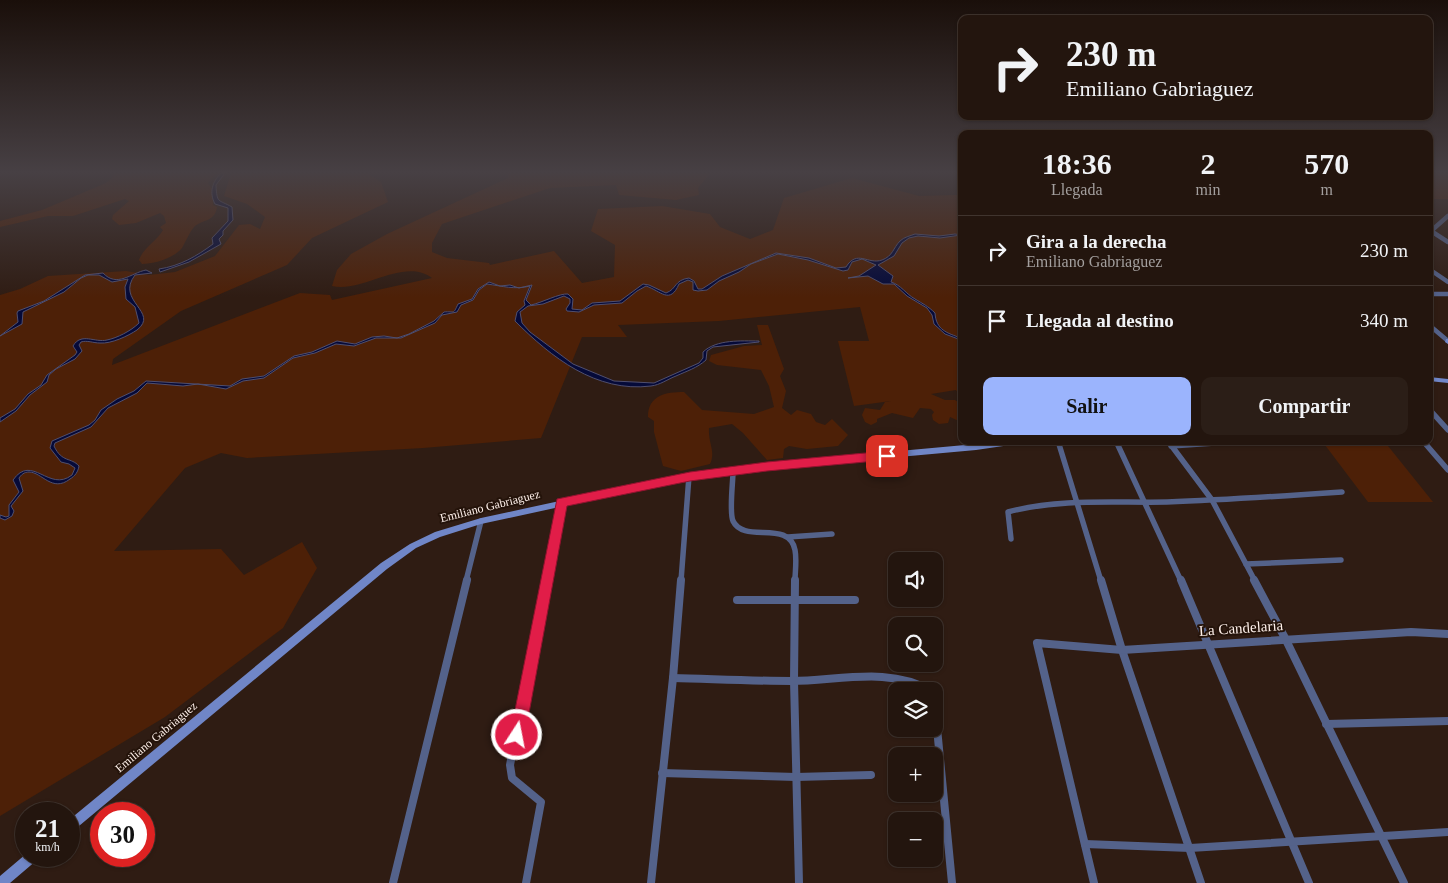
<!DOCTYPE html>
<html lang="es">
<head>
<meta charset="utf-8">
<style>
  :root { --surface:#23150e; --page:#2b1e17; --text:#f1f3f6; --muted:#a39f9e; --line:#40342e; --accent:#9bb4fd }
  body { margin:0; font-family:"Times New Roman",serif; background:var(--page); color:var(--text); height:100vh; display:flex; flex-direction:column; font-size:19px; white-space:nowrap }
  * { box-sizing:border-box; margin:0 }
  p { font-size:16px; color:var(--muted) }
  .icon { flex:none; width:28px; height:28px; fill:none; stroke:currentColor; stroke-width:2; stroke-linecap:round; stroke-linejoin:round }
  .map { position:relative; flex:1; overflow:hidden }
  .details { position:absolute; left:958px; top:130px; width:475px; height:315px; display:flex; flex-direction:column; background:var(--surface); border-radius:10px; box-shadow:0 1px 4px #0004,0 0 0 1px var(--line) }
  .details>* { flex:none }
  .top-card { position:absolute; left:958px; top:15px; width:475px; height:105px; border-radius:10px; box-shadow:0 1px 4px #0004,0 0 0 1px var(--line); background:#23150e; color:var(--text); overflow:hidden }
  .buttons { position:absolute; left:888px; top:552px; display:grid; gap:10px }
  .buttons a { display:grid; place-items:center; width:55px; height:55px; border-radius:10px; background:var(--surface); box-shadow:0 1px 4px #0004,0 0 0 1px var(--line); font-size:25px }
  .speed { position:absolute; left:15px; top:802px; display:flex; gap:10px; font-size:25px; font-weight:700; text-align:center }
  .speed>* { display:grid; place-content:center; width:65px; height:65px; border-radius:50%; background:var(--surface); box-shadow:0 1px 4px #0004,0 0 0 1px var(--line); line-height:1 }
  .speed small { font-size:12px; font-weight:400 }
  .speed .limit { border:8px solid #d22; background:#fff; color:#111 }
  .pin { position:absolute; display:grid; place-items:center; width:42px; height:42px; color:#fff; margin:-21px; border-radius:10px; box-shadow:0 2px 8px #0006 }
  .me { position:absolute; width:55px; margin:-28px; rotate:11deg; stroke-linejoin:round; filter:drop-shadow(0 0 4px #0008) }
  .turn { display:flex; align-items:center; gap:18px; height:105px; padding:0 25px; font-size:22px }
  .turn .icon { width:65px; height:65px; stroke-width:2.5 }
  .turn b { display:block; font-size:35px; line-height:42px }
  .eta { display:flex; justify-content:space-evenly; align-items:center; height:85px; text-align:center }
  .eta b { font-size:30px; font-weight:700; line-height:35px }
  .button { display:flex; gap:10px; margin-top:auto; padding:10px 25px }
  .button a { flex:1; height:58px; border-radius:10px; background:var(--accent); color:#111; font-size:20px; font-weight:700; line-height:58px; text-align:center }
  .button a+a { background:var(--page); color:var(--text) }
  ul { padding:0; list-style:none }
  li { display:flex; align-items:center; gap:15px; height:70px; padding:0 25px; border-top:1px solid var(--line) }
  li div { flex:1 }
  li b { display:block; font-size:19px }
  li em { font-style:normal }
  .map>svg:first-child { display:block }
  .green { fill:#4d2007 }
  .water { fill:#050a39; stroke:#504f6e }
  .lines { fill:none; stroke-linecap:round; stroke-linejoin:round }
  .street-far2 { stroke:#54628a; stroke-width:4.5 }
  .street-far1 { stroke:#54628a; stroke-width:5.5 }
  .street { stroke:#54628a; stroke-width:8 }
  .secondary { fill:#7086c7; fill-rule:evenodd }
  .route { fill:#e11d48; stroke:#92132f }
  .labels { text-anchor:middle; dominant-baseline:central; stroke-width:4; stroke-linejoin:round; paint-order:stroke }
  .street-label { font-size:12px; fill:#fff1eb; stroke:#24130a }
  .near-street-label { font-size:15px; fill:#fff1eb; stroke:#24130a }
</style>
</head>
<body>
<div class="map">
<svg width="1448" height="883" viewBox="0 0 1448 883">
  <rect width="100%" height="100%" fill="#2f1c13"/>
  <g class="green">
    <path d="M114 173H217L208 183 212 189 213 205 217 207C215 222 203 219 194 227 189 233 186 241 182 248 174 258 154 264 142 264L139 260C143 248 157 241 163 230L160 227 166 223 164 216 160 213 136 223 119 225 112 219 113 215 129 201 125 199 73 216H48L0 227V221L42 210 106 183 111 179Z"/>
    <path d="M231 173H367L381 182 388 202 312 238 287 265 181 311 113 359 112 365 300 293 330 295 332 300 432 278C403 257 364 293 332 286L337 270 351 254 387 234 508 178V173H710L698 188 699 195 676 200 619 195 616 185 550 188 442 224 432 243V252L447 258 489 263 490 265 554 251 582 283 614 277 615 245 591 231 598 209 662 206 710 214 720 227 750 239 773 230 784 198 852 178 919 196 958 195 961 190V398L956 390 931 394 945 400H955L961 404V422L950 417 948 423 939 424 933 420 932 415 934 412 931 409 920 408 913 418 892 413 877 419V422L871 425 865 422 862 415 865 408 880 410 885 402 891 401 854 406 838 341H869L860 307 719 321 618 325 627 337H582L541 438 423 448 247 458 221 453 185 468 114 551 221 549 244 575 302 542 317 568 283 628 165 717 0 816V295L20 289 48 276 126 271 149 275 175 272 215 256 239 225 250 224 260 229 265 217 247 204 224 196Z"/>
    <rect x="1429" y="173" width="19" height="26"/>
    <path d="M757 325H768L784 369 780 376 786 391 782 408 791 415 797 410 811 414 816 422 825 425 832 419 848 435 838 446 807 449 789 446 784 449 783 458 767 460 743 433 732 424 709 428C708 444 716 451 710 464L681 471 663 466 654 432V421L648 417C648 395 666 392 684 392L702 410 754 414 774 407 769 386 761 370 717 365 709 361 711 355 744 346 762 345Z"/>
    <path d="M1322 441H1384L1433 502H1368Z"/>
  </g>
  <g class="water">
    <path d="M221 173H225L216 185C217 204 218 199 232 207L233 220 223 231V235L219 239 221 244 189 262 160 272 159 269C180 266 197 256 213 244L212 238 228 221V208L215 204C209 193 212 182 221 173Z"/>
    <path d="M915 234 939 236 955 234 961 235 940 238 918 236 909 238 902 243 894 256 878 265 893 276 891 282C901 285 906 294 915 299 923 304 928 306 935 313 936 330 947 333 961 338V340L945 334 934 324 932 315 927 308 907 296 894 284H883L868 276 848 278 859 276 876 265 862 259 852 262 848 270 843 271 808 260 778 254 751 264 739 272 719 281 707 290 698 291 693 290V282L688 280 679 284C670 305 661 291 646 286L637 291 622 303 594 305 579 312 567 311 566 309 570 303V299L564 296 543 304 528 306 520 312 522 323 530 332 573 364 614 381 654 383 699 363 703 358V352C717 339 741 341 759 341V342L713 347 707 351 706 360C697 368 687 371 676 376 668 379 660 385 651 386 596 393 551 357 515 321L517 312 525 305 524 301 530 286C515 290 502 286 487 284L479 290 473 300 461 305 457 312 442 315 435 323 401 338H376L354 346 336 344 315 353 293 358 264 378 243 381 226 389 198 384 183 386 147 383 137 393 108 408 91 427 55 443 54 446C62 463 71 457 79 466 78 472 75 476 70 479 52 493 42 472 29 472 24 472 21 475 19 478L23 491 11 506 14 511 12 516 5 520 0 518V515L6 517 9 516V505L19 492 13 480C32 453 49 493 72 475L75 468 69 464 61 462 50 448 52 441 89 425 95 420 101 410 117 399 134 391 146 381 230 386 242 379 264 376 294 356 312 352 337 341 355 344 372 337 384 336 397 338 409 334 434 321 444 312C455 311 453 315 458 304L472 299 478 289 489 282 500 286 510 285 519 288 532 285 526 300 531 305C541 303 560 293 568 294L573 299 572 309 582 310 592 303 620 301 643 284 649 285 666 293C677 289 674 280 689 278L694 281 698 289H702L722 276 776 253 809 258 836 268 846 267C857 249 868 265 882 260 893 256 893 248 900 241 904 237 910 236 915 234Z"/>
    <path d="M146 270 152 273 135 275C115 301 160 312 137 330 128 336 111 344 100 343 93 343 87 340 81 342L79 345 82 351 75 359 56 369 49 375 47 382 30 395 16 411 0 422V418L15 409 28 394 41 385 47 375 75 355 77 352 73 346C81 332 95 343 107 340 117 338 131 331 139 323L135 307 126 299 125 287 128 279 112 282 99 275H88L81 278 64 292 23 312 22 324 0 336 18 322 17 313 18 311 44 301 85 275 103 273C117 288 131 273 146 270Z"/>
  </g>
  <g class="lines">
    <g class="street-far2">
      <path d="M1448 216 1431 231 1448 242"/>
      <path d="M1429 269 1448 282"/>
      <path d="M1429 294H1448"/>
      <path d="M1429 325 1448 341"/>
    </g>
    <g class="street-far1">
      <path d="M1429 409 1448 430"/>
      <path d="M1058 441 1101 581"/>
      <path d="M1116 441 1181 581"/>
      <path d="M1168 441 1212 500 1255 581"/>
      <path d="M1423 441 1448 470"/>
      <path d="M1171 446 1244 441"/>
      <path d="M733 471C733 483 729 512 733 521 744 544 789 519 795 550 797 560 795 572 795 581"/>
      <path d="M788 537 832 534"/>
      <path d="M1011 539 1008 512C1060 498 1114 503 1167 502 1225 500 1284 496 1342 492"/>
      <path d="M1246 564 1341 560"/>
      <path d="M466 581 481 521"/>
      <path d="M546 581 561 503"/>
      <path d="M681 581 689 476"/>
    </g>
    <g class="street">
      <path d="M795 580 794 681 799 883"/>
      <path d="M1101 580 1122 650 1201 883"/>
      <path d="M1181 580 1309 883"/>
      <path d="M1254 580 1285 638 1404 883"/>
      <path d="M737 600H855"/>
      <path d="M673 678C713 679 752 681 792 681 837 681 890 666 931 691"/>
      <path d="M934 697 952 883"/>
      <path d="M1326 724 1448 721"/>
      <path d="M662 773 796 777 871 775"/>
      <path d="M1085 844 1190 848 1448 832"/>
      <path d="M393 883 467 580"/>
      <path d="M526 883 541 802 512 778 510 765 546 580"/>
      <path d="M651 883 673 678 681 580"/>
      <path d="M1094 883 1037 643 1122 650 1411 632 1448 634"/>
    </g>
    <g class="secondary">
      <path d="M1446 339H1448V344L1445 342Z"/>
      <path d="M1429 377 1448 379V383L1429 381Z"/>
      <path d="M996 441H1021L1017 444 976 450 767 469 689 479 481 524 440 537 416 548 387 569 73 831 69 832V820L381 563 410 544 435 532 481 518 689 473 767 463 976 444Z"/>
      <path d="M26 854V856H38L37 860 10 883H0V876Z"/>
    </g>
  </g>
  <linearGradient id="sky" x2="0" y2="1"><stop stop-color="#1a0f0a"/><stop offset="0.58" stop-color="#474044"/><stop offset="1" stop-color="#474044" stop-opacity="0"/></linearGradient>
  <rect width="1448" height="297" fill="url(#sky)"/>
  <path class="route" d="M887 451 893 456 887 460 767 471 690 481 567 506 525 735 523 740 517 743 512 740 510 735 557 499 690 472 767 462Z"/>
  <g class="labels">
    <g class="street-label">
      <text transform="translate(490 506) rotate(-14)">Emiliano Gabriaguez</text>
      <text transform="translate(156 737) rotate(-40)">Emiliano Gabriaguez</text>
    </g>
    <g class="near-street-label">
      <text transform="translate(1241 628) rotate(-4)">La Candelaria</text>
    </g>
  </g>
</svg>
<div class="buttons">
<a><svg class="icon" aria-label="sound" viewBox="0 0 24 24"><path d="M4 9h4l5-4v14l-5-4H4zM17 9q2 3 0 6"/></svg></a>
<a><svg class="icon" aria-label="search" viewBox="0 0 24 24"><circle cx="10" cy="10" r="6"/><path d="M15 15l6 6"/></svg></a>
<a><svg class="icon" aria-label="layers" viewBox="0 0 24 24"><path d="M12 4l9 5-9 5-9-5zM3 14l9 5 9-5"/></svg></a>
<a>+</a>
<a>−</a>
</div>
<div class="speed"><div>21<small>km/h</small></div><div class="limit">30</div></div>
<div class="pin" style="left:887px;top:456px;background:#d93025"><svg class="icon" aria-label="arrive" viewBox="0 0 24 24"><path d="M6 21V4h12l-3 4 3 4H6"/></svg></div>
<svg class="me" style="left:517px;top:735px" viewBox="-20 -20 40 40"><circle r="17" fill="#e11d48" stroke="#fff" stroke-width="3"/><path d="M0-11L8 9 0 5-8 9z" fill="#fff"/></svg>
<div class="top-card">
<div class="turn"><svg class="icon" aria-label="right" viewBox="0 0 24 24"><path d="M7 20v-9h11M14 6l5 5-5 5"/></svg><div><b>230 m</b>Emiliano Gabriaguez</div></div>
</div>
<section class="details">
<div class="eta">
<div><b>18:36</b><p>Llegada</p></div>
<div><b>2</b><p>min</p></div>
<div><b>570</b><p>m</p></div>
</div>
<ul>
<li><svg class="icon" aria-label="right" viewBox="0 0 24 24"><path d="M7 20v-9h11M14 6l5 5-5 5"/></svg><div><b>Gira a la derecha</b><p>Emiliano Gabriaguez</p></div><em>230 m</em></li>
<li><svg class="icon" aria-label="arrive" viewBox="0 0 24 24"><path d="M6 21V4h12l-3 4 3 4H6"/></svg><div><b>Llegada al destino</b></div><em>340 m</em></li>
</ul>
<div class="button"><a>Salir</a><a>Compartir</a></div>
</section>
</div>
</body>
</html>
